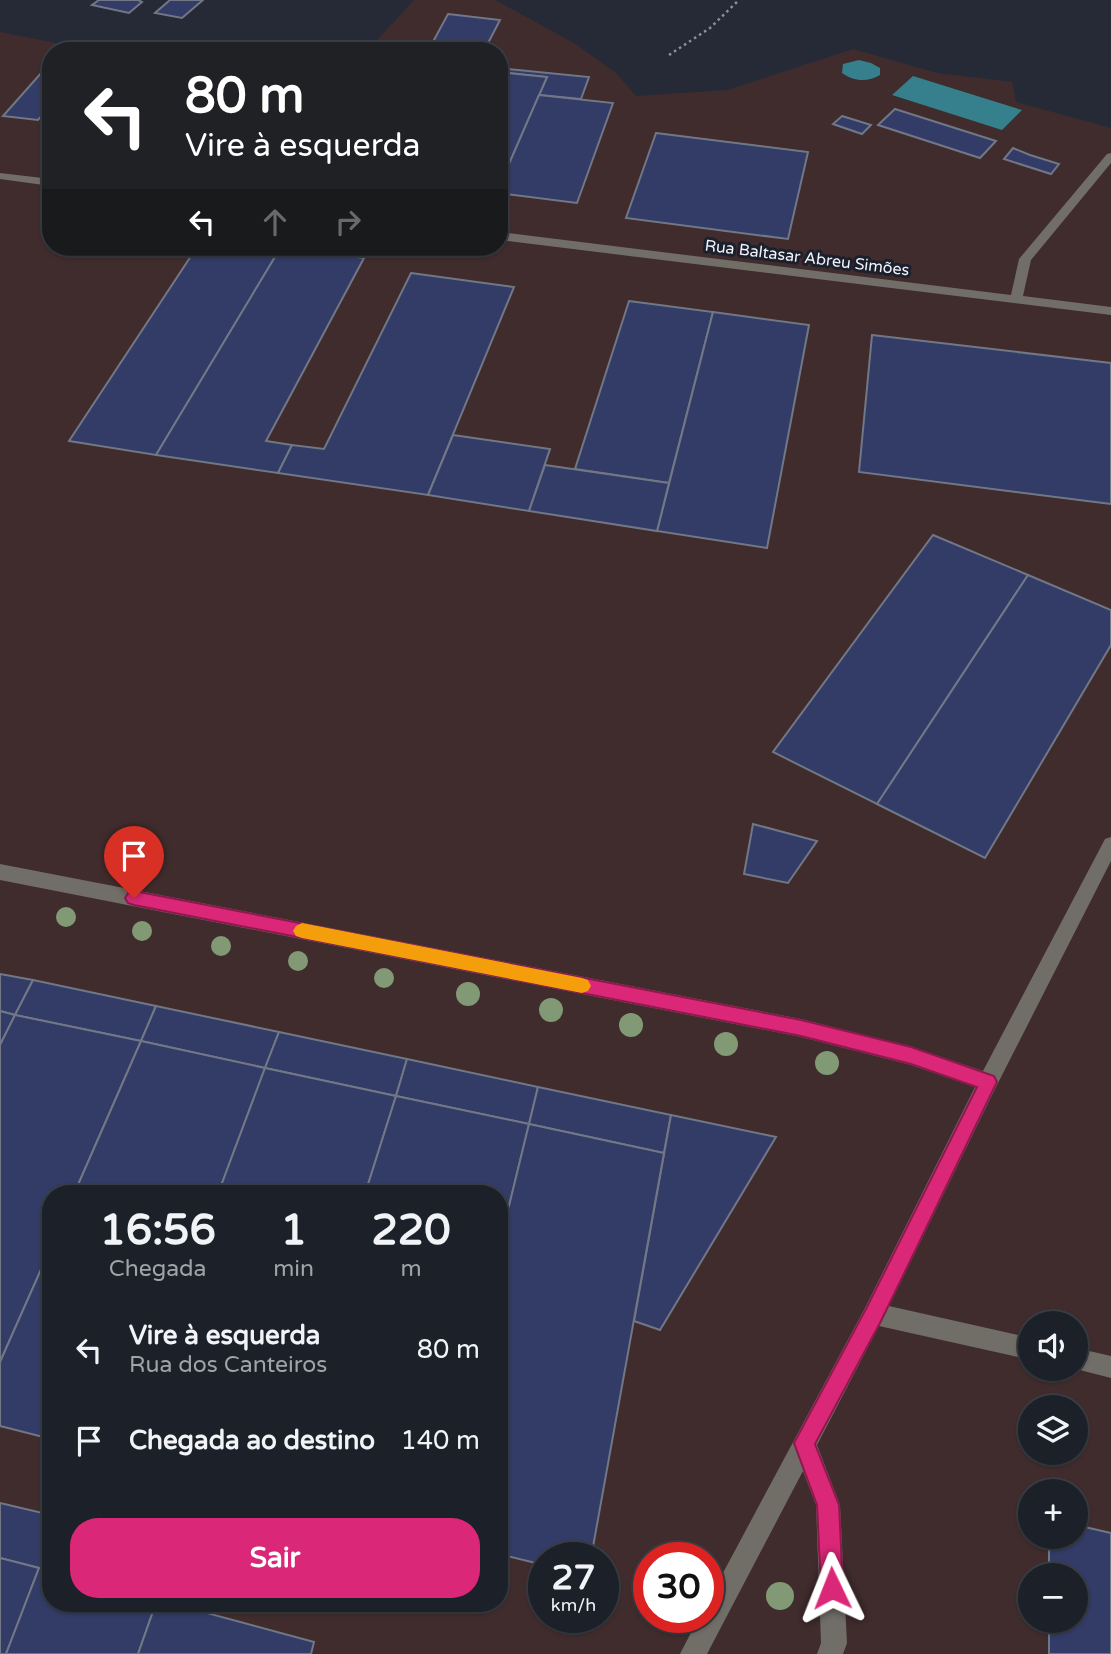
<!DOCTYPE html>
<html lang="pt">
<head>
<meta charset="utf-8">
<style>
  :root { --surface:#1c2028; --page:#292d34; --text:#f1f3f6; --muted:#a0a3a8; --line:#3a3e45; --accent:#db2777 }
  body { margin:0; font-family:"Varela Round",sans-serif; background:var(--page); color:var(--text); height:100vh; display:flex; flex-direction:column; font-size:26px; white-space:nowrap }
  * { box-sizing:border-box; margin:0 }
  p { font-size:23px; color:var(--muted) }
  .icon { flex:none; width:38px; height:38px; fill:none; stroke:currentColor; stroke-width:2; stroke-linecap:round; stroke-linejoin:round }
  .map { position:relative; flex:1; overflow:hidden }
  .details { position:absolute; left:42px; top:1185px; width:466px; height:427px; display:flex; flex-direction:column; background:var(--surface); border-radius:28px; box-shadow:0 2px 5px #0004,0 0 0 2px var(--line) }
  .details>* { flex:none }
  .guide { position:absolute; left:42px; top:42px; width:466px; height:214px; border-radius:28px; box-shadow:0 2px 5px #0004,0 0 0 2px var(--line); background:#202124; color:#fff; overflow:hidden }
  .controls { position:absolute; left:1018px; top:1311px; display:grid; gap:14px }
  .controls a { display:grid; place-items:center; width:70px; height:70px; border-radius:50%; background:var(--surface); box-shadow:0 2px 5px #0004,0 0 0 2px var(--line); font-size:35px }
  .speed { position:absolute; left:528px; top:1542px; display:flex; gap:14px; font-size:35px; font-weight:700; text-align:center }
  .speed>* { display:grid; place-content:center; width:91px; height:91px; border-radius:50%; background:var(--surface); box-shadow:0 2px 5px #0004,0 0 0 2px var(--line); line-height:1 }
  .speed small { font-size:18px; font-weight:400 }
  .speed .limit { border:10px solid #d22; background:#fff; color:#111 }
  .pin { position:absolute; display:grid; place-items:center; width:60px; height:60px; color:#fff; margin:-72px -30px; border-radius:50% 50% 50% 0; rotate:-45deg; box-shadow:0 0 7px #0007 }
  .pin .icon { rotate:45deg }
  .me { position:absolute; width:77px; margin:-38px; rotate:358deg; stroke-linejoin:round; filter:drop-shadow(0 0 5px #0008) }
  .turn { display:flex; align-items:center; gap:24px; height:147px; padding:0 28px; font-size:32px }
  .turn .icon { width:91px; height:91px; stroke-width:2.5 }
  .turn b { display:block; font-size:49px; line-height:60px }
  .lanes { display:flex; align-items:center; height:66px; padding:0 28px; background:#0003; justify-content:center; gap:35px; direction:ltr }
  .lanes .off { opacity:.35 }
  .eta { display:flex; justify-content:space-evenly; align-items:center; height:119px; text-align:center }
  .eta b { font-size:42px; font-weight:800; line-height:49px }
  .action { display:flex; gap:14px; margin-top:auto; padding:14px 28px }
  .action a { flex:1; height:80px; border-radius:28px; background:var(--accent); color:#fff; font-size:28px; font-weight:800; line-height:80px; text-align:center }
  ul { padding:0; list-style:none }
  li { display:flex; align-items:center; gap:21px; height:91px; padding:0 28px }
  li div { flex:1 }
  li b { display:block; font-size:26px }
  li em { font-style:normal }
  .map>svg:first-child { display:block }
  .industrial { fill:#402c2c; fill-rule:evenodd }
  .water { fill:#367f8c }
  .building { fill:#323c67; stroke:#727786; stroke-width:2 }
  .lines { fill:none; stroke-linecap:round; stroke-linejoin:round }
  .path { stroke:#8d919b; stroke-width:2.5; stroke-dasharray:2.5 3.5; stroke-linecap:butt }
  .minor { fill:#716d67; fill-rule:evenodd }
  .tree { fill:#829975 }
  .route { fill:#db2777; stroke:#8e194d; stroke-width:2 }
  .slow { fill:#f59e0b }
  .labels { text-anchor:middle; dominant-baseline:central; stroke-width:6; stroke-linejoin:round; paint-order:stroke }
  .far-street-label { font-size:16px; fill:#f0f3fb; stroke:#1c202c }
</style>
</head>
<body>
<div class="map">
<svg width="1111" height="1654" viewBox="0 0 1111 1654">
  <rect width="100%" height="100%" fill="#262a36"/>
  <path class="industrial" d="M414 0H495L574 43 616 73 636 96 728 90 853 49 937 73 1012 82 1016 102 1111 128V1654H0V32L97 51H51V247H499V51H367ZM51 1194H499V1603H51ZM1031 1323H1076V1368H1031ZM1031 1407H1076V1452H1031ZM1031 1491H1076V1536H1031ZM544 1558H604V1617H544ZM649 1558H709V1617H649ZM1031 1575H1076V1620H1031Z"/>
  <g class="water">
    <path d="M859 60 871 63 880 68V75C867 83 853 81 842 73L843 64Z"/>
    <path d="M913 76 1022 110 1002 130 892 95Z"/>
  </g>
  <g class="building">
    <path d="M99 0H138L142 2 129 13 92 5Z"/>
    <path d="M170 0H203L182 18 155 13Z"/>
    <path d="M448 14 500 20 484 51H428Z"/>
    <path d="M102 43 139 51 96 50Z"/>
    <path d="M499 68 589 77 581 99 539 95 547 77 499 72Z"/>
    <path d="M42 72 51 73V105L38 120 3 116Z"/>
    <path d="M499 72 547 77 499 187Z"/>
    <path d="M539 95 613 103 577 203 499 193V187Z"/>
    <path d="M895 109 996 141 980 158 878 125Z"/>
    <path d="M842 116 871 125 862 134 833 124Z"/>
    <path d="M656 133 808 152 788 239 626 218Z"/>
    <path d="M1013 148 1030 155 1059 164 1051 174 1004 159Z"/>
    <path d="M197 247H281L156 455 69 441Z"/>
    <path d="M281 247 364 258 266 441 292 445 278 473 156 455Z"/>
    <path d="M411 273 514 287 428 495 278 473 292 445 324 449Z"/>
    <path d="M629 301 713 312 669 483 575 469Z"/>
    <path d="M713 312 809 325 767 548 657 531Z"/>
    <path d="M872 335 1111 363V504L859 472Z"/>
    <path d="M453 435 550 449 529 511 428 495Z"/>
    <path d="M545 465 669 483 657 531 529 511Z"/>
    <path d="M933 535 1028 575 877 804 773 752Z"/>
    <path d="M1028 575 1111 610V645L985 858 877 804Z"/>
    <path d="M753 824 817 841 788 883 744 874Z"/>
    <path d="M0 974 33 980 15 1015 0 1011Z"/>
    <path d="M33 980 156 1006 141 1041 15 1015Z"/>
    <path d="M156 1006 279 1032 265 1068 141 1041Z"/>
    <path d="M0 1011 15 1015 0 1045Z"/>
    <path d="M15 1015 141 1041 74 1194H51V1247L0 1362V1045Z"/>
    <path d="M279 1032 407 1059 396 1096 265 1068Z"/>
    <path d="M141 1041 265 1068 218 1194H74Z"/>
    <path d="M407 1059 538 1087 529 1124 396 1096Z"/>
    <path d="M265 1068 396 1096 365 1194H218Z"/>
    <path d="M538 1087 671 1115 664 1153 529 1124Z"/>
    <path d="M396 1096 529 1124 499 1247V1194H365Z"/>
    <path d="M671 1115 776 1137 660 1330 634 1321Z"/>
    <path d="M529 1124 664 1153 591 1558H544V1565L499 1554V1247Z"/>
    <path d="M51 1247V1439L0 1426V1362Z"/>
    <path d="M0 1503 51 1515V1571L0 1558Z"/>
    <path d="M1076 1525 1111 1533V1654H1049V1620H1076V1575H1049V1536H1076Z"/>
    <path d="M0 1558 39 1568 6 1654H0Z"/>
    <path d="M39 1568 51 1571V1603H156L138 1654H6Z"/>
    <path d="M156 1603H170L314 1642 311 1654H138Z"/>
    <path d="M170 1603H208L205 1613Z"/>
  </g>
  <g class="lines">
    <path class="path" d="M669 55 710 28 739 0"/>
    <g class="minor">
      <path d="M1111 153V163L1031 260 1023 296 1111 307V315L499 240V232L1011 295 1019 259 1107 154Z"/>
      <path d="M0 173 51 179V186L0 179Z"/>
      <path d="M1111 837V861L995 1089 889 1306 1031 1338V1360L879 1326 817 1445 840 1505 847 1643 843 1654H817L821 1643 816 1505 803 1471 707 1654H680L699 1617H709V1599L866 1306 975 1087 911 1065 801 1037 0 880V864L801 1019 911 1047 983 1071 1105 839Z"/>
      <path d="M1076 1348 1111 1356V1378L1072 1368H1076Z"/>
    </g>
  </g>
  <g class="tree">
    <circle cx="66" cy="917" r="10"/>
    <circle cx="142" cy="931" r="10"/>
    <circle cx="221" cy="946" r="10"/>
    <circle cx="298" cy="961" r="10"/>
    <circle cx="384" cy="978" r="10"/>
    <circle cx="468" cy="994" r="12"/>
    <circle cx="551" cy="1010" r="12"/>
    <circle cx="631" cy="1025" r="12"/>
    <circle cx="726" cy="1044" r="12"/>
    <circle cx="827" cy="1063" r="12"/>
    <circle cx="780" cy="1596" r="14"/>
  </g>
  <path class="route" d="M134 891 801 1020 911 1047 994 1076 997 1082 994 1088 881 1321 815 1444 839 1505 843 1588 840 1595 832 1599 824 1595 821 1588 817 1505 794 1443 867 1307 977 1087 911 1064 801 1036 134 905 128 903 125 898 128 893Z"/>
  <path class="slow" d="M302 923 582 978 588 980 591 986 588 991 582 993 302 938 296 936 293 931 296 926Z"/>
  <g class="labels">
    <g class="far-street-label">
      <text transform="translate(807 258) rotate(7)">Rua Baltasar Abreu Simões</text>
    </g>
  </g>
</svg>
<div class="controls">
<a><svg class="icon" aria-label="sound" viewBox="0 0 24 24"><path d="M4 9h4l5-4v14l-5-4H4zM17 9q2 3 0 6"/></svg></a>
<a><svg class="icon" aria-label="layers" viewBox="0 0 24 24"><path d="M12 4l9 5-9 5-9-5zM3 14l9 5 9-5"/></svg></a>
<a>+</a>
<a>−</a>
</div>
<div class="speed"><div>27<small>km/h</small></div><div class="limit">30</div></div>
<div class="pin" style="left:134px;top:898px;background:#d93025"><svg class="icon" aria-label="arrive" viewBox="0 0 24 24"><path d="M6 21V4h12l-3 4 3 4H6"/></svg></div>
<svg class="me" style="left:832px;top:1588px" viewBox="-20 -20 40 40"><path d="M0-17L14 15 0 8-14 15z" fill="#db2777" stroke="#fff" stroke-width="4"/></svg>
<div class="guide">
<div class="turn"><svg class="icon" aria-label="left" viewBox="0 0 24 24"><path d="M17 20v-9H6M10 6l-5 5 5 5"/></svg><div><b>80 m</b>Vire à esquerda</div></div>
<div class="lanes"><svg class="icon" aria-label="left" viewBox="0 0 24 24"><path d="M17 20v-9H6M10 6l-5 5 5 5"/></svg><svg class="icon off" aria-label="ahead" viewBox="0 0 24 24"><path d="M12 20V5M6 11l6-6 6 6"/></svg><svg class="icon off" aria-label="right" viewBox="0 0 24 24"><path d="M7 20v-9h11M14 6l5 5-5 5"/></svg></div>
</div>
<section class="details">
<div class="eta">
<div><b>16:56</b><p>Chegada</p></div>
<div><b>1</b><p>min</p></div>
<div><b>220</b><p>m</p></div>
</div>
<ul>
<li><svg class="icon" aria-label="left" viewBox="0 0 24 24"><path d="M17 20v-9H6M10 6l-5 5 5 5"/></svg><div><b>Vire à esquerda</b><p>Rua dos Canteiros</p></div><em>80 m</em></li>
<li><svg class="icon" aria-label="arrive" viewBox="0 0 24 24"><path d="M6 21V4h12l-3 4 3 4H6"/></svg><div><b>Chegada ao destino</b></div><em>140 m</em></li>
</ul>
<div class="action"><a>Sair</a></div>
</section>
</div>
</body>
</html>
